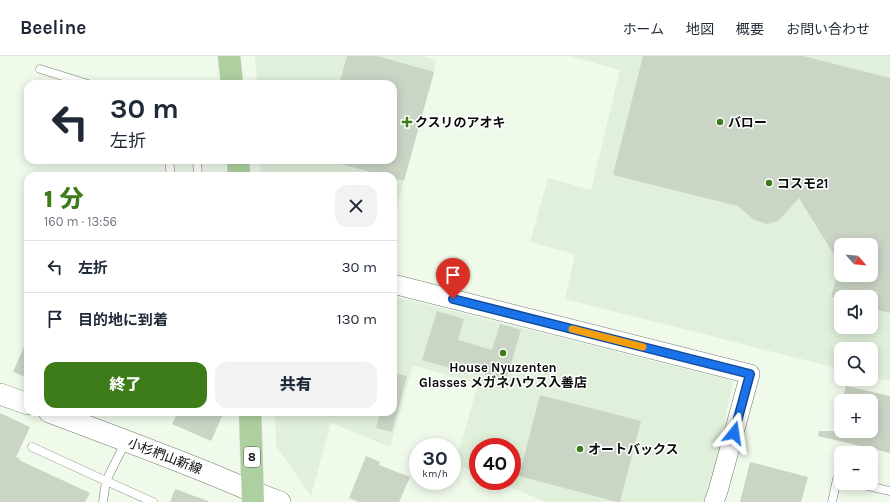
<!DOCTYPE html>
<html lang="ja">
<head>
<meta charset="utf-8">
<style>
  :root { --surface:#fff; --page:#f2f2f3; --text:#1f2937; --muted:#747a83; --line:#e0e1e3; --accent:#3d7c19 }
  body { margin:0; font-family:Karla,"Noto Sans JP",sans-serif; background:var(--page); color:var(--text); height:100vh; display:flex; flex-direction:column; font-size:15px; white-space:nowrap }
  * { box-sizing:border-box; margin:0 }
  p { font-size:13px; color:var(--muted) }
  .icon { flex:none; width:22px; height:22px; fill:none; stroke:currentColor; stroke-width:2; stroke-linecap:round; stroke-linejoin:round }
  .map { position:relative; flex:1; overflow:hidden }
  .side { position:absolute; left:24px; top:116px; width:373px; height:244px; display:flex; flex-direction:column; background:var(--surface); border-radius:12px; box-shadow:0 2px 10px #0003 }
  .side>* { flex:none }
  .top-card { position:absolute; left:24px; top:24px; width:373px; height:84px; border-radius:12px; box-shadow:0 2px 10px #0003; background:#fff; color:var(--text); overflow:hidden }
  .needle { width:26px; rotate:117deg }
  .controls { position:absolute; left:834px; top:182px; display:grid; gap:8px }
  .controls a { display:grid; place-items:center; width:44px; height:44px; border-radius:8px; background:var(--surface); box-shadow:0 2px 10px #0003; font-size:20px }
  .speed { position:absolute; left:409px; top:382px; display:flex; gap:8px; font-size:20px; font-weight:700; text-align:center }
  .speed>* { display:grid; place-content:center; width:52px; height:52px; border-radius:50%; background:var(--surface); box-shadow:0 2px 10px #0003; line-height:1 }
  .speed small { font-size:10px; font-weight:400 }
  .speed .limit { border:6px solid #d22; background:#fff; color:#111 }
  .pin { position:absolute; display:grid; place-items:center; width:34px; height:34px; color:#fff; margin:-41px -17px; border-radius:50% 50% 50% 0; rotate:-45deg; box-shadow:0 0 4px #0007 }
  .pin .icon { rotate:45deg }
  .me { position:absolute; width:44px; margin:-22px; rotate:15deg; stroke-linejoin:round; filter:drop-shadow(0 0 3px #0008) }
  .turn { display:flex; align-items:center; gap:14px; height:84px; padding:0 20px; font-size:18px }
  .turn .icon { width:52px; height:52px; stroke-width:2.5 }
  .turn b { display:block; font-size:28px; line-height:34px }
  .round { display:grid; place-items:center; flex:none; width:42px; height:42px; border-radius:12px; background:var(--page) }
  .overview { display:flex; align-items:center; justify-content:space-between; height:68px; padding:0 20px }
  h1 { font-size:24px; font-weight:800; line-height:30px; color:var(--accent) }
  .cta { display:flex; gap:8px; margin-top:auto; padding:8px 20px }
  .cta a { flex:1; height:46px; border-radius:12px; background:var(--accent); color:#fff; font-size:16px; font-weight:800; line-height:46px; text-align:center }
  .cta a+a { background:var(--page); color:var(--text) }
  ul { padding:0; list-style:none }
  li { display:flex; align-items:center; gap:12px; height:52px; padding:0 20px; border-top:1px solid var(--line) }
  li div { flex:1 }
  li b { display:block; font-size:15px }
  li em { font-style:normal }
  header { display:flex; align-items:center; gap:24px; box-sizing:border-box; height:56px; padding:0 20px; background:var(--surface); border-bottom:1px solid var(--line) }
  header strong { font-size:19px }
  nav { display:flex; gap:22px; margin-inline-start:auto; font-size:14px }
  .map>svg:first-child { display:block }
  .built { fill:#e0f0da; fill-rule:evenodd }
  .building { fill:#cad5c6 }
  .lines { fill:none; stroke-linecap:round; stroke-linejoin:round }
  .service-casing { stroke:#747e70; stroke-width:9 }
  .tertiary-casing { stroke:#747e70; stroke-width:20 }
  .secondary-casing { stroke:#747e70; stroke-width:22 }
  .trunk-casing { stroke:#dddddc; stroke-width:23 }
  .service { stroke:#fff; stroke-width:8 }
  .tertiary { stroke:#fff; stroke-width:19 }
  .secondary { stroke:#fff; stroke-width:21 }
  .trunk { stroke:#aed0a0; stroke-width:22 }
  .route-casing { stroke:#114b97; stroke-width:10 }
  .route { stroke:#1a73e8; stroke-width:7 }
  .slow { stroke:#f59e0b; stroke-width:7 }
  .poi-dot { fill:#3d7c19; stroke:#fff; stroke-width:1.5 }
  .labels { text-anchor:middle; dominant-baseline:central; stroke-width:3; stroke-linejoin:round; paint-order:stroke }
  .shield { fill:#fff; stroke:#535552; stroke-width:1 }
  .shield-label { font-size:12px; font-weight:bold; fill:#090c08 }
  .poi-label { font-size:13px; font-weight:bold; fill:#090c08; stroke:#fff; text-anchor:start }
  .street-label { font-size:13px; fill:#090c08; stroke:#fff }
</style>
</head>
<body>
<header>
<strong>Beeline</strong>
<nav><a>ホーム</a><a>地図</a><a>概要</a><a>お問い合わせ</a></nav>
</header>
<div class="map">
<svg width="890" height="446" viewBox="0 0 890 446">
  <rect width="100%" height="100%" fill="#effaeb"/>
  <g class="built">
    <path d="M255 0H423L436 4 434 16 393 164V120H261L260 104H393V28H257Z"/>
    <path d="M570 0H890V325L871 321V293H841V313L565 243 575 198 530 186 548 122 591 134 620 14ZM841 189H871V219H841ZM841 241H871V271H841Z"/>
    <path d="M393 240 733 325 712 426 703 446H546L496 425H512V391H478V418L455 408 478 328 413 309 390 391 331 367 311 440 276 390 275 356H393Z"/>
  </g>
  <g class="building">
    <path d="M347 0H377L434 16 404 125 393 122V120H386L341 108 342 104H393V28H339Z"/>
    <path d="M643 0H803L890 22V257L871 252V241H831L837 219H871V189H841V210L799 142 778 165 767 168 754 164 738 150 613 119Z"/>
    <path d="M437 255 464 263 458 284 492 294 500 268 521 274 506 325 485 319 487 314 452 305 450 312 422 304Z"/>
    <path d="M28 281V322L13 316Z"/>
    <path d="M393 317 407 320 392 376 376 372 380 356H395H393Z"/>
    <path d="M846 330 890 340V397L818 380 819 375H871V345H842Z"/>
    <path d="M540 339 641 365 620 446H617L519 420Z"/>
    <path d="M178 356H224L211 385 172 368Z"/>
    <path d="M0 357 30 371 16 401 20 402 19 404 90 437 85 446H0Z"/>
    <path d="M366 400 380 406 379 409 410 421 399 446H359L349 442Z"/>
    <path d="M750 406 808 421 801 446H740Z"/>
    <path d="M175 433 208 445V446H170Z"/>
  </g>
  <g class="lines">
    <g class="service-casing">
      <g id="service">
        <path d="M40 13 88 28"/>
        <path d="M169 104 171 120"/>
        <path d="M197 104 198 120"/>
        <path d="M126 385 106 425 153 446"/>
        <path d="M32 391 106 425 103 446"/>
        <path d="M855 427 890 435"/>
        <path d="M832 446 837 423 841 424"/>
      </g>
    </g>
    <g class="tertiary-casing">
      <path id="tertiary" d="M393 228 750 318 718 435 714 446"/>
    </g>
    <g class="secondary-casing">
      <g id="secondary">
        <path d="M0 338 28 348"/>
        <path d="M49 356C102 376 154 395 206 416 231 426 255 437 280 446"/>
      </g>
    </g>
    <g class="trunk-casing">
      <g id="trunk">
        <path d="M229 0 232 28"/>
        <path d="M238 104 239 120"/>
        <path d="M250 356 253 446"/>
      </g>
    </g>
    <use href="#service" class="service"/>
    <use href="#tertiary" class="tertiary"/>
    <use href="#secondary" class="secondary"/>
    <use href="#trunk" class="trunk"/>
  </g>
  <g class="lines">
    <g class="route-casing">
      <path id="route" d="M453 243 750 318 734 377"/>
    </g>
    <use href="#route" class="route"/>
    <path class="slow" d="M572 273 643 291"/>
  </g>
  <g class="poi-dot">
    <path d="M405 60h4v4h4v4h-4v4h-4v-4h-4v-4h4z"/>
    <circle cx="720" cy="66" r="4"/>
    <circle cx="769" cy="127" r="4"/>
    <circle cx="503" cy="297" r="4"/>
    <circle cx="580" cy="393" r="4"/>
  </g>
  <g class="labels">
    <rect class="shield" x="244" y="391" width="16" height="20" rx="3"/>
    <g class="shield-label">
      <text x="252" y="401">8</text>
    </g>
    <g class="poi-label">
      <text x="415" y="66">クスリのアオキ</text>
      <text x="728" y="66">バロー</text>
      <text x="777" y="127">コスモ21</text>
      <text x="503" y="311" text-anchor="middle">House Nyuzenten<tspan x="503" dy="15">Glasses メガネハウス入善店</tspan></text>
      <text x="588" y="393">オートバックス</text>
    </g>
    <g class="street-label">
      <text transform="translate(165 400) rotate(21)">小杉椚山新線</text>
    </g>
  </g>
</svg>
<div class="controls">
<a><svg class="needle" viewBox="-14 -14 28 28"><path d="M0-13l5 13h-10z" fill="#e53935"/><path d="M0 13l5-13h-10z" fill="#747a83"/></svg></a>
<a><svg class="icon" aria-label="sound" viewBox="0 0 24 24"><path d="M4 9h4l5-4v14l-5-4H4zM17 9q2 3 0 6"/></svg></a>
<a><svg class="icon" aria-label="search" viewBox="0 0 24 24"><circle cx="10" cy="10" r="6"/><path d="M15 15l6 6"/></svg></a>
<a>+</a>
<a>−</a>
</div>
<div class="speed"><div>30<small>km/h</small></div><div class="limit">40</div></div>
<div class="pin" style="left:453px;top:243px;background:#d93025"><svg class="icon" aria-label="arrive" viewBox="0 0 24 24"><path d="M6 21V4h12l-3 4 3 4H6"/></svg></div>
<svg class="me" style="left:734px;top:377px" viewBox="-20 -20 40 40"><path d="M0-17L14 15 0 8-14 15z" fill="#1a73e8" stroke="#fff" stroke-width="4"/></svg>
<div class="top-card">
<div class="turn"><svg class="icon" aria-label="left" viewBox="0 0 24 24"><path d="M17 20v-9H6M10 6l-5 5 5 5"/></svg><div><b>30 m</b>左折</div></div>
</div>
<section class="side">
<div class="overview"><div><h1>1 分</h1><p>160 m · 13:56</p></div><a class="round"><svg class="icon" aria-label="close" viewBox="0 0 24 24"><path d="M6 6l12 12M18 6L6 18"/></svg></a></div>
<ul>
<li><svg class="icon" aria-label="left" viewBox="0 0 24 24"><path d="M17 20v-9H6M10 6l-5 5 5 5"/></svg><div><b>左折</b></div><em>30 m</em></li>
<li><svg class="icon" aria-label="arrive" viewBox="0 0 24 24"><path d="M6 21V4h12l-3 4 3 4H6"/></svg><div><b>目的地に到着</b></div><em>130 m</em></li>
</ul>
<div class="cta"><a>終了</a><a>共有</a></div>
</section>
</div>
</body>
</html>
